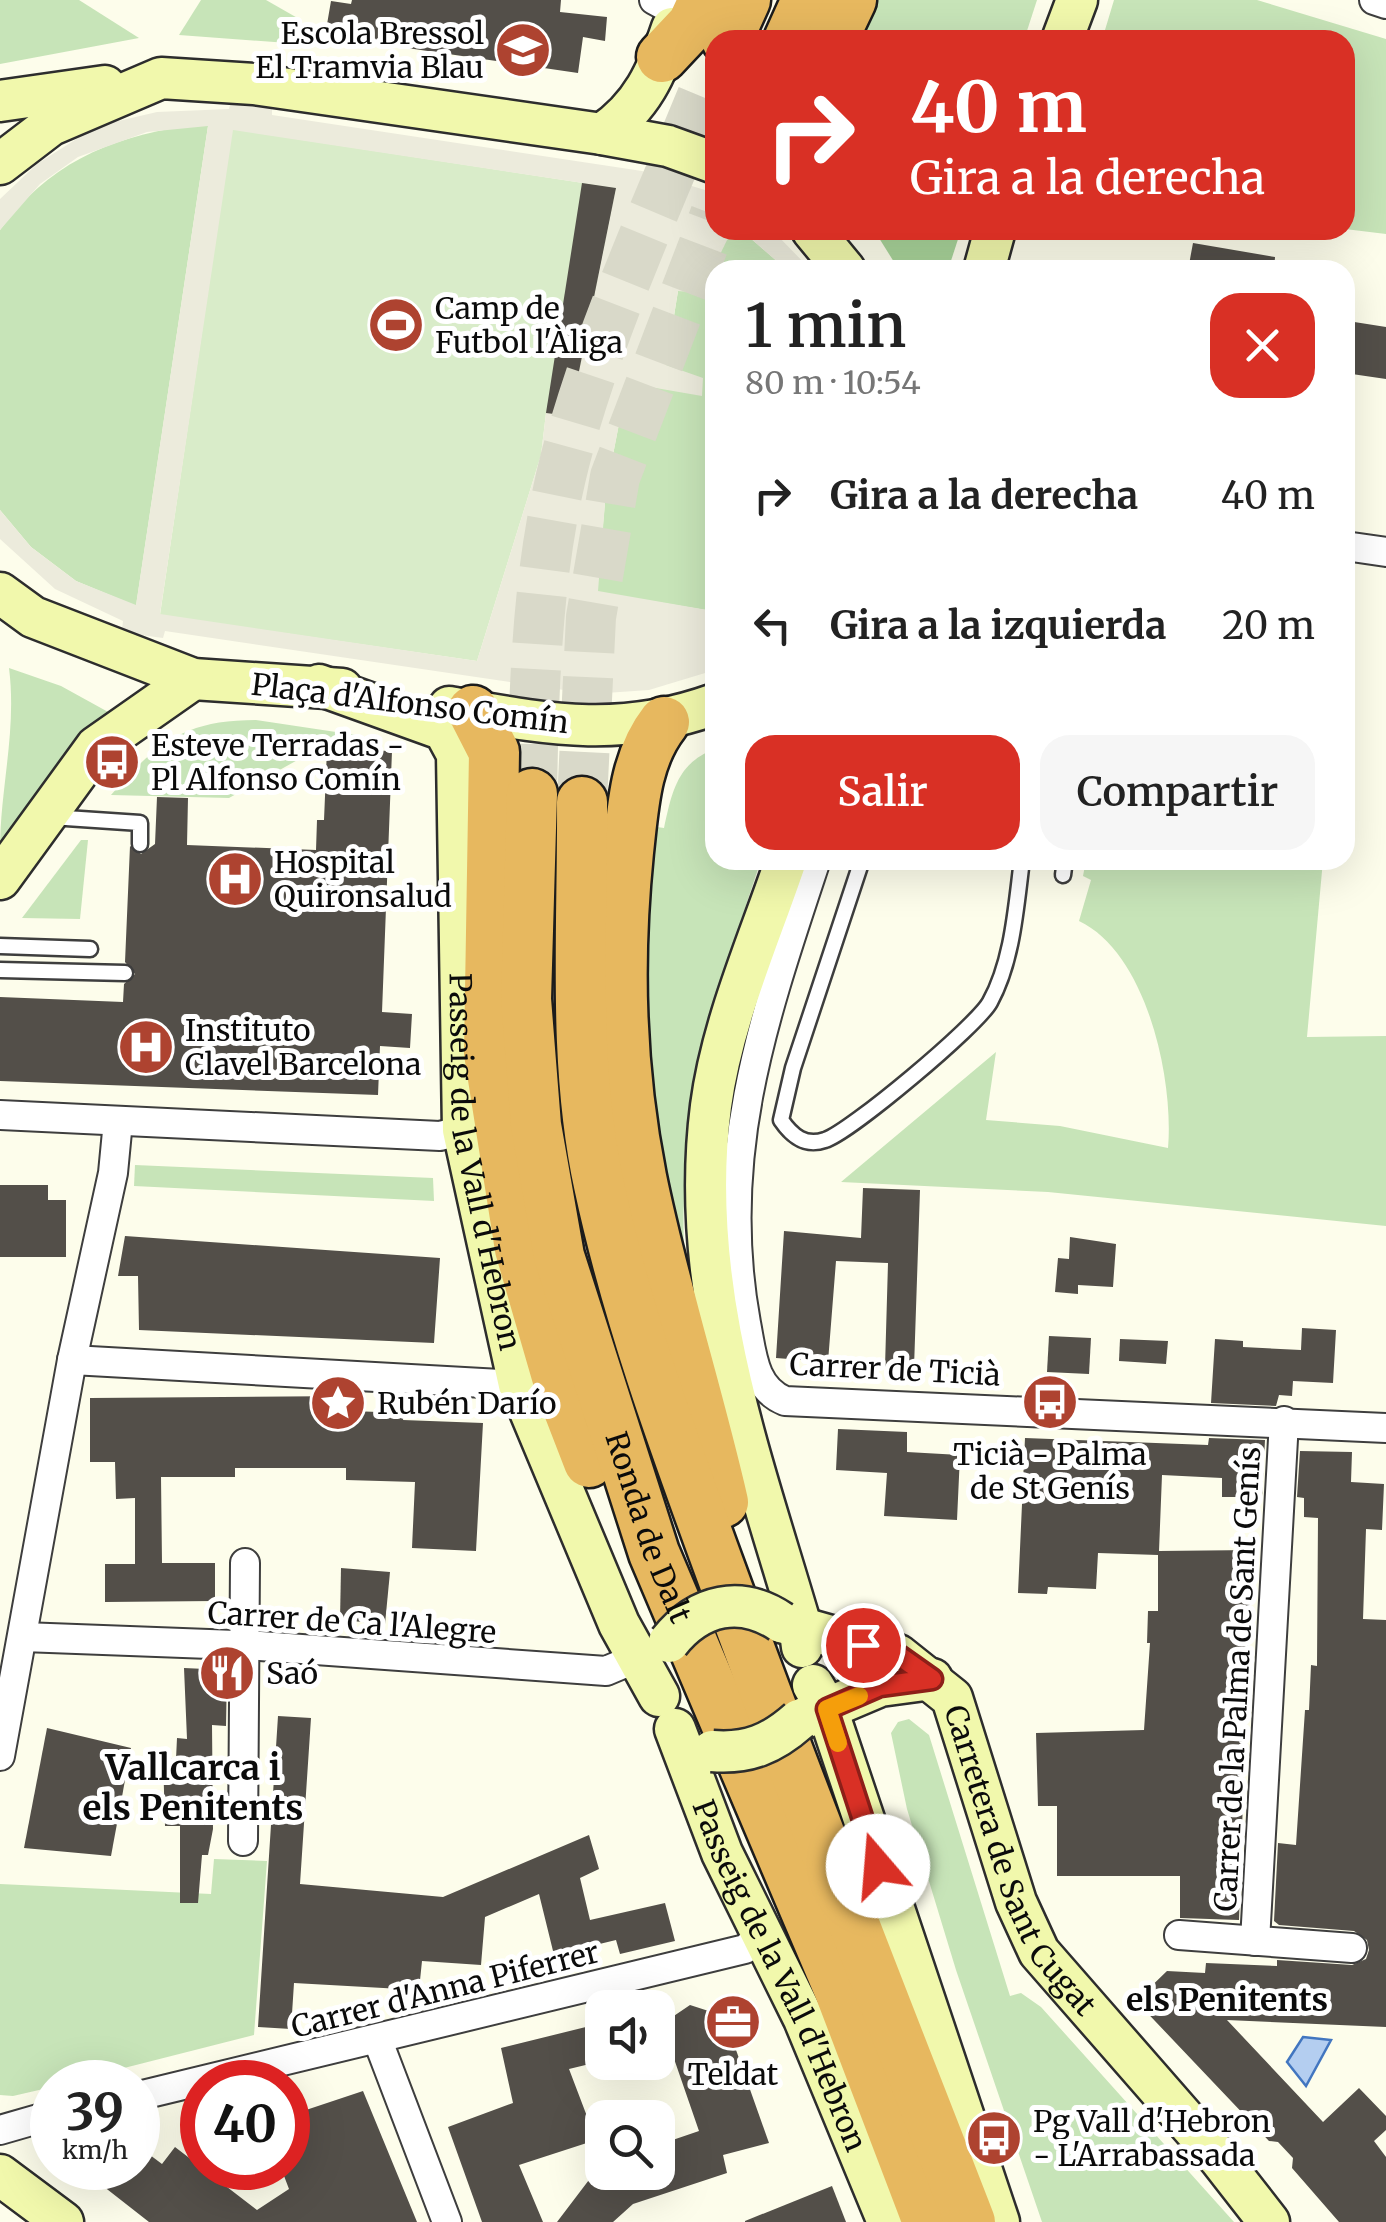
<!DOCTYPE html>
<html lang="es">
<head>
<meta charset="utf-8">
<style>
  :root { --surface:#fff; --page:#f6f6f6; --text:#222; --muted:#767676; --accent:#d93025 }
  body { margin:0; font-family:Merriweather,serif; background:var(--page); color:var(--text); height:100vh; display:flex; flex-direction:column; font-size:38px; white-space:nowrap }
  * { box-sizing:border-box; margin:0 }
  p { font-size:32px; color:var(--muted) }
  .icon { flex:none; width:55px; height:55px; fill:none; stroke:currentColor; stroke-width:2; stroke-linecap:round; stroke-linejoin:round }
  .map { position:relative; flex:1; overflow:hidden }
  .panel { position:absolute; left:705px; top:260px; width:650px; height:610px; display:flex; flex-direction:column; background:var(--surface); border-radius:30px; box-shadow:0 10px 40px #0002 }
  .panel>* { flex:none }
  .top-card { position:absolute; left:705px; top:30px; width:650px; height:210px; border-radius:30px; box-shadow:0 10px 40px #0002; background:#d93025; color:#fff; overflow:hidden }
  .fabs { position:absolute; left:585px; top:1990px; display:grid; gap:20px }
  .fabs a { display:grid; place-items:center; width:90px; height:90px; border-radius:20px; background:var(--surface); box-shadow:0 10px 40px #0002; font-size:50px }
  .speed { position:absolute; left:30px; top:2060px; display:flex; gap:20px; font-size:50px; font-weight:700; text-align:center }
  .speed>* { display:grid; place-content:center; width:130px; height:130px; border-radius:50%; background:var(--surface); box-shadow:0 10px 40px #0002; line-height:1 }
  .speed small { font-size:25px; font-weight:400 }
  .speed .limit { border:15px solid #d22; background:#fff; color:#111 }
  .pin { position:absolute; display:grid; place-items:center; width:85px; height:85px; color:#fff; margin:-42px; border:5px solid #fff; border-radius:50%; box-shadow:0 2px 10px #0007 }
  .me { position:absolute; width:110px; margin:-55px; rotate:342deg; stroke-linejoin:round; filter:drop-shadow(0 0 8px #0008) }
  .turn { display:flex; align-items:center; gap:35px; height:210px; padding:0 40px; font-size:45px }
  .turn .icon { width:130px; height:130px; stroke-width:2.5 }
  .turn b { display:block; font-size:70px; line-height:85px }
  .round { display:grid; place-items:center; flex:none; width:105px; height:105px; border-radius:30px; background:var(--page) }
  .headline { display:flex; align-items:center; justify-content:space-between; height:170px; padding:0 40px }
  h1 { font-size:60px; font-weight:600; line-height:75px }
  .cta { display:flex; gap:20px; margin-top:auto; padding:20px 40px }
  .cta a { flex:1; height:115px; border-radius:30px; background:var(--accent); color:#fff; font-size:40px; font-weight:600; line-height:115px; text-align:center }
  .cta a+a { background:var(--page); color:var(--text) }
  ul { padding:0; list-style:none }
  li { display:flex; align-items:center; gap:30px; height:130px; padding:0 40px }
  li div { flex:1 }
  li b { display:block; font-size:38px }
  li em { font-style:normal }
  .map>svg:first-child { display:block }
  .green { fill:#c7e4b8 }
  .forest { fill:#a8d399 }
  .pitch { fill:#d9ecc9 }
  .plaza { fill:#ecebdc; fill-rule:evenodd }
  .water { fill:#b4cef0; stroke:#4276c0; stroke-width:2.5 }
  .building { fill:#534f49 }
  .lines { fill:none; stroke-linecap:round; stroke-linejoin:round }
  .highway-tunnel { stroke:#d9d9c9; stroke-width:50; stroke-dasharray:50 25; stroke-linecap:butt }
  .lane-casing { stroke:#3e3e3e; stroke-width:19 }
  .street-casing { stroke:#3e3e3e; stroke-width:32 }
  .secondary-casing { stroke:#2d2d2d; stroke-width:45 }
  .highway-casing { stroke:#1c1c1c; stroke-width:55 }
  .lane { stroke:#fff; stroke-width:14 }
  .street { stroke:#fff; stroke-width:28 }
  .secondary { stroke:#f1f8ac; stroke-width:40 }
  .highway { stroke:#e7b85f; stroke-width:50 }
  .secondary-bridge-casing { stroke:#2d2d2d; stroke-width:45; stroke-linecap:butt }
  .secondary-bridge { stroke:#f1f8ac; stroke-width:40 }
  .route-casing { stroke:#8d1f18; stroke-width:25 }
  .route { stroke:#d93025; stroke-width:18 }
  .slow { stroke:#f59e0b; stroke-width:18 }
  .labels { text-anchor:middle; dominant-baseline:central; stroke-width:10; stroke-linejoin:round; paint-order:stroke }
  .poi-label { font-size:30px; fill:#0b0b0b; stroke:#fff; text-anchor:start }
  .street-label { font-size:30px; fill:#0b0b0b; stroke:#fff }
  .neighbourhood-label { font-size:32px; font-weight:bold; fill:#0b0b0b; stroke:#fff }
  .quarter-label { font-size:35px; font-weight:bold; fill:#0b0b0b; stroke:#fff }
</style>
</head>
<body>
<div class="map">
<svg width="1386" height="2222" viewBox="0 0 1386 2222">
  <rect width="100%" height="100%" fill="#fdfdeb"/>
  <g class="green">
    <path d="M0 0H79L139 38 0 64Z"/>
    <path d="M201 0H266L301 20 288 43 179 35Z"/>
    <path d="M865 0H1037L1024 40H844Z"/>
    <path d="M1114 0H1257L1386 39V234L1345 229V40H1102Z"/>
    <path d="M186 126H208L136 606 76 581 31 547 0 510V230C47 165 107 138 186 126Z"/>
    <path d="M715 230H741L787 270H715V650L706 655 712 611 597 592 606 491 627 382 702 395 666 366 678 291Z"/>
    <path d="M9 668 61 686 110 713 0 850C0 788 17 731 9 668Z"/>
    <path d="M256 720 356 735 355 750 312 752 229 798 111 795C156 743 185 720 256 720Z"/>
    <path d="M715 749V860H761C714 1000 679 1106 684 1257L642 1090 650 826 664 828C672 792 677 763 715 749Z"/>
    <path d="M81 840H88L80 919 22 918Z"/>
    <path d="M1086 860H1323L1307 1037 1386 1036V1226L1048 1192 841 1182 996 1052 986 1120 1060 1126 1168 1148C1174 1080 1147 953 1079 921L1091 880 1083 876Z"/>
    <path d="M135 1165 433 1178 434 1201 134 1186Z"/>
    <path d="M909 1719 929 1735 1010 1996 1021 1993 1041 2007 1234 2222H1042L956 1970 907 1809 891 1733 898 1722Z"/>
    <path d="M214 1859 267 1861 254 2035 69 2082H52V2087L13 2096 0 2095V1884L211 1894Z"/>
  </g>
  <path class="forest" d="M874 230H961L948 270H899Z"/>
  <path class="pitch" d="M232 129 616 188 570 416 546 413 541 455 477 661 160 615Z"/>
  <g class="plaza">
    <path d="M231 100 272 106V115L642 171 715 193V230H732L701 293 678 291 666 365 703 378 702 396 627 383 606 491 598 591 713 611 706 654 715 650V670L649 690 591 694 165 631 163 638 141 635 122 630 123 621 55 589 0 539V510L31 547 76 581 136 605 208 126 147 132 78 157 40 184 0 230V199L37 164 97 126 157 112 229 109ZM233 130 616 188 570 416 546 413 541 455 477 661 160 614Z"/>
    <path d="M741 230H772L811 270H787Z"/>
  </g>
  <path class="water" d="M1303 2037 1331 2040 1306 2086 1287 2062Z"/>
  <g class="building">
    <path d="M352 0H561L560 12 607 17 605 41 583 37 578 73 325 36 331 1 351 4Z"/>
    <path d="M582 183 616 188 570 416 546 413Z"/>
    <path d="M1193 243 1275 257 1274 270H1188Z"/>
    <path d="M1348 321 1386 327V379L1345 373Z"/>
    <path d="M327 749 392 751 382 1012 412 1014 410 1048 380 1046 378 1095 0 1081V997L123 1002 124 984 135 974 125 962 130 846 141 854 155 844 157 797 188 798 187 845 316 850 317 820H324Z"/>
    <path d="M0 1185H48V1200H66V1257H0Z"/>
    <path d="M863 1188 920 1190 914 1368 885 1367 888 1263 836 1261 828 1362 776 1358 784 1231 861 1238Z"/>
    <path d="M125 1236 440 1258 434 1343 139 1330 138 1276H118Z"/>
    <path d="M1070 1237 1116 1244 1113 1287 1078 1285V1294L1055 1292 1058 1258 1069 1259Z"/>
    <path d="M1302 1328 1336 1330 1333 1383 1293 1381 1292 1396 1279 1395 1276 1406 1211 1403 1215 1339 1243 1341V1347L1301 1350Z"/>
    <path d="M1049 1336 1091 1338 1089 1374 1047 1372Z"/>
    <path d="M1120 1339 1168 1341 1166 1364 1119 1361Z"/>
    <path d="M352 1396V1411L404 1413 403 1420 483 1423 476 1551 412 1548 415 1482 346 1480V1468H235V1477H161L162 1563H215V1601L105 1602V1564H135V1498L116 1499 115 1462H90V1398Z"/>
    <path d="M838 1429 907 1432V1452L960 1455 957 1520 884 1516 887 1473 836 1470Z"/>
    <path d="M1025 1438 1208 1445 1209 1438 1265 1440 1262 1497H1222V1478L1162 1475 1159 1551 1253 1550 1246 1675 1230 1674 1226 1739 1245 1740 1239 1920 1180 1918V1876H1057V1806H1038L1036 1733 1144 1730 1150 1643H1147L1148 1611H1158V1555L1098 1553 1096 1589 1048 1587 1047 1594 1018 1593Z"/>
    <path d="M1300 1451 1352 1452 1351 1482 1384 1484 1382 1530 1366 1529 1363 1619 1386 1620V2027L1227 2020 1323 2122 1359 2088 1386 2116V2130L1374 2141 1386 2157V2222H1339L1292 2168 1293 2158 1278 2142 1269 2141 1136 2001 1167 1971 1205 1973 1206 1963 1277 1966V1960L1352 1965 1366 1959 1369 1950 1367 1940 1354 1931 1279 1925 1274 1921 1278 1843 1296 1845 1305 1710H1309L1311 1665 1317 1666 1318 1518 1304 1517V1498L1297 1497Z"/>
    <path d="M341 1568 390 1572 385 1624 340 1620Z"/>
    <path d="M184 1668 227 1670 226 1726 212 1725 213 1829 208 1855H202L198 1903H180V1826H165L163 1756 176 1759 177 1738 187 1739Z"/>
    <path d="M278 1716 311 1718 300 1884 443 1897 589 1835 599 1869 580 1878 590 1920 665 1903 675 1941 620 1954 616 1940 554 1955 539 1894 485 1917 481 1965 422 1961 419 1990 294 1983 291 2029 258 2027Z"/>
    <path d="M47 1728 131 1748 111 1856 24 1848Z"/>
    <path d="M690 2005 724 2016 769 2143 723 2155 727 2173 633 2204 613 2222H557L595 2172H658V2145L699 2131 662 2024Z"/>
    <path d="M602 2023V2061L569 2069 596 2140 519 2165 543 2222H482L448 2127 513 2103 501 2048Z"/>
    <path d="M363 2091 417 2222H149L103 2186 106 2181 96 2168H138V2146L162 2164 175 2147 257 2210 289 2189 281 2168H288V2116Z"/>
    <path d="M832 2186 846 2222H745V2221Z"/>
  </g>
  <g class="lines">
    <g class="highway-tunnel">
      <path d="M532 794C534 681 537 570 565 460 600 327 660 201 711 74"/>
      <path d="M582 802 591 617 615 477 715 215"/>
    </g>
    <g class="lane-casing">
      <g id="lane">
        <path d="M51 817 140 823V844"/>
        <path d="M862 860 793 1068 781 1120C792 1136 805 1147 825 1140 849 1133 978 1025 990 1002 1013 960 1016 906 1022 860"/>
        <path d="M1063 875 1065 860"/>
        <path d="M0 946 90 949"/>
        <path d="M0 970 125 973"/>
      </g>
    </g>
    <g class="street-casing">
      <g id="street">
        <path d="M654 0 678 13"/>
        <path d="M1374 0 1386 4"/>
        <path d="M1345 546 1386 552"/>
        <path d="M816 860C764 1017 715 1155 746 1323 752 1353 753 1388 785 1401L1386 1428"/>
        <path d="M0 1115 440 1136 463 1130"/>
        <path d="M72 1360 519 1385"/>
        <path d="M23 1637 260 1646 606 1671 651 1652"/>
        <path d="M0 1756 72 1360 113 1173 118 1121"/>
        <path d="M243 1841 245 1563"/>
        <path d="M1179 1935 1352 1948"/>
        <path d="M1255 1941 1284 1421"/>
        <path d="M378 2041 447 2222"/>
        <path d="M138 2096 745 1949 762 1935"/>
        <path d="M0 2130 52 2115"/>
      </g>
    </g>
    <g class="secondary-casing">
      <g id="secondary">
        <path d="M1062 40 1077 0"/>
        <path d="M0 101 105 86"/>
        <path d="M602 134C642 107 657 72 672 28"/>
        <path d="M0 164 51 125 161 78 254 84 602 134 668 146 715 163"/>
        <path d="M812 230 845 270"/>
        <path d="M984 270 995 230"/>
        <path d="M0 593 33 617 193 679 342 689"/>
        <path id="s1" d="M319 685 444 730 457 754 463 1130 519 1385 619 1624 659 1696"/>
        <path d="M449 707C547 724 618 739 715 704"/>
        <path d="M786 860C759 940 722 1022 711 1106 688 1285 748 1447 798 1616L802 1647"/>
        <path d="M0 879 96 747 193 679"/>
        <path id="s2" d="M781 1622 898 1655 952 1698 1016 1902 1039 1952 1219 2158 1269 2222"/>
        <path d="M813 1685 827 1709 999 2222"/>
        <path d="M802 1719 880 1686 932 1679"/>
        <path id="s3" d="M675 1729 722 1853 804 2019 888 2222"/>
        <path d="M0 2175 63 2222"/>
      </g>
    </g>
    <g class="highway-casing">
      <g id="highway">
        <path d="M727 40 745 0"/>
        <path d="M789 40 807 0"/>
        <path d="M832 40 851 0"/>
        <path d="M662 57 693 24 704 0"/>
        <path d="M473 711 494 752 489 1053 520 1249 560 1387 589 1462"/>
        <path d="M664 722C635 759 633 807 628 852 617 960 620 1071 641 1177 663 1286 698 1393 723 1502"/>
        <path id="s4" d="M532 794 526 999 536 1125 559 1256 654 1553 840 1991 928 2222"/>
        <path d="M582 802C583 928 572 1061 599 1185 630 1329 682 1465 732 1602 808 1810 890 2016 970 2222"/>
      </g>
    </g>
    <use href="#lane" class="lane"/>
    <use href="#street" class="street"/>
    <use href="#secondary" class="secondary"/>
    <use href="#highway" class="highway"/>
    <g class="secondary-bridge-casing">
      <g id="secondary-bridge">
        <path d="M669 1642C699 1604 741 1595 781 1622"/>
        <path d="M712 1751C748 1754 772 1744 799 1720"/>
      </g>
    </g>
    <use href="#secondary-bridge" class="secondary-bridge"/>
  </g>
  <g class="lines">
    <g class="route-casing">
      <path id="route" d="M863 1645 898 1655 932 1679 880 1686 827 1709 878 1866"/>
    </g>
    <use href="#route" class="route"/>
    <path class="slow" d="M838 1743 827 1709 859 1696"/>
  </g>
  <defs>
    <g id="school-disc" transform="scale(2.875)"><circle r="9.5" fill="#ae4330" stroke="#fff"/><path d="M0-5L7-2L0 1L-7-2ZM-4 1L0 2.5L4 1V4Q0 6-4 4Z" fill="#fff"/></g>
    <g id="stadium-disc" transform="scale(2.875)"><circle r="9.5" fill="#ae4330" stroke="#fff"/><path d="M0-5a6.5 5 0 1 0 0 10a6.5 5 0 1 0 0-10ZM-3.5-1.8h7v3.6h-7Z" fill="#fff"/></g>
    <g id="bus-disc" transform="scale(2.875)"><circle r="9.5" fill="#ae4330" stroke="#fff"/><path d="M-5-6H5V4H4V6H2V4H-2V6H-4V4H-5ZM-3.5-4V0h7V-4ZM-3.5 1.2v1.5H-2V1.2ZM2 1.2v1.5H3.5V1.2Z" fill="#fff"/></g>
    <g id="hospital-disc" transform="scale(2.875)"><circle r="9.5" fill="#ae4330" stroke="#fff"/><path d="M-5-5h3v3.5h4V-5h3V5h-3V1.5h-4V5h-3Z" fill="#fff"/></g>
    <g id="sight-disc" transform="scale(2.875)"><circle r="9.5" fill="#ae4330" stroke="#fff"/><path d="M0-6L1.8-2.2L6-1.7L2.9 1.2L3.7 5.4L0 3.3L-3.7 5.4L-2.9 1.2L-6-1.7L-1.8-2.2Z" fill="#fff"/></g>
    <g id="restaurant-disc" transform="scale(2.875)"><circle r="9.5" fill="#ae4330" stroke="#fff"/><path d="M-5-6h1v4h1v-4h1v4h1v-4h1v5L-1.5 .5V6h-2V.5L-5-1ZM5-6V6H3V1.5H1.5Q1.5-4 5-6Z" fill="#fff"/></g>
    <g id="office-disc" transform="scale(2.875)"><circle r="9.5" fill="#ae4330" stroke="#fff"/><path d="M-6-3h4V-5.5h4V-3h4V5H-6ZM-1-4.5V-3h2v-1.5ZM-6 0V1H6V0Z" fill="#fff"/></g>
  </defs>
  <g fill-rule="evenodd">
    <use href="#school-disc" x="523" y="50"/>
    <use href="#stadium-disc" x="396" y="325"/>
    <use href="#bus-disc" x="112" y="762"/>
    <use href="#hospital-disc" x="235" y="879"/>
    <use href="#hospital-disc" x="146" y="1047"/>
    <use href="#bus-disc" x="1050" y="1402"/>
    <use href="#sight-disc" x="338" y="1403"/>
    <use href="#restaurant-disc" x="227" y="1673"/>
    <use href="#office-disc" x="733" y="2022"/>
    <use href="#bus-disc" x="994" y="2138"/>
  </g>
  <g class="labels">
    <g class="poi-label">
      <text x="484" y="33" text-anchor="end">Escola Bressol<tspan x="484" dy="34">El Tramvia Blau</tspan></text>
      <text x="435" y="308">Camp de<tspan x="435" dy="34">Futbol l'Àliga</tspan></text>
      <text x="151" y="745">Esteve Terradas -<tspan x="151" dy="34">Pl Alfonso Comín</tspan></text>
      <text x="274" y="862">Hospital<tspan x="274" dy="34">Quironsalud</tspan></text>
      <text x="185" y="1030">Instituto<tspan x="185" dy="34">Clavel Barcelona</tspan></text>
      <text x="377" y="1403">Rubén Darío</text>
      <text x="1050" y="1454" text-anchor="middle">Ticià - Palma<tspan x="1050" dy="34">de St Genís</tspan></text>
      <text x="266" y="1673">Saó</text>
      <text x="733" y="2074" text-anchor="middle">Teldat</text>
      <text x="1033" y="2121">Pg Vall d'Hebron<tspan x="1033" dy="34">- L'Arrabassada</tspan></text>
    </g>
    <g class="street-label">
      <text transform="translate(410 703) rotate(7)">Plaça d'Alfonso Comín</text>
      <text stroke="none"><textPath href="#s1" startOffset="570">Passeig de la Vall d'Hebron</textPath></text>
      <text transform="translate(895 1369) rotate(3)">Carrer de Ticià</text>
      <text stroke="none"><textPath href="#s4" startOffset="750">Ronda de Dalt</textPath></text>
      <text transform="translate(352 1622) rotate(4)">Carrer de Ca l'Alegre</text>
      <text transform="translate(1237 1679) rotate(-87)">Carrer de la Palma de Sant Genís</text>
      <text stroke="none"><textPath href="#s2" startOffset="368">Carretera de Sant Cugat</textPath></text>
      <text stroke="none"><textPath href="#s3" startOffset="268">Passeig de la Vall d'Hebron</textPath></text>
      <text transform="translate(445 1989) rotate(-14)">Carrer d'Anna Piferrer</text>
    </g>
    <g class="neighbourhood-label">
      <text x="1227" y="2000">els Penitents</text>
    </g>
    <g class="quarter-label">
      <text x="193" y="1768">Vallcarca i<tspan x="193" dy="40">els Penitents</tspan></text>
    </g>
  </g>
</svg>
<div class="fabs">
<a><svg class="icon" aria-label="sound" viewBox="0 0 24 24"><path d="M4 9h4l5-4v14l-5-4H4zM17 9q2 3 0 6"/></svg></a>
<a><svg class="icon" aria-label="search" viewBox="0 0 24 24"><circle cx="10" cy="10" r="6"/><path d="M15 15l6 6"/></svg></a>
</div>
<div class="speed"><div>39<small>km/h</small></div><div class="limit">40</div></div>
<div class="pin" style="left:863px;top:1645px;background:#d93025"><svg class="icon" aria-label="arrive" viewBox="0 0 24 24"><path d="M6 21V4h12l-3 4 3 4H6"/></svg></div>
<svg class="me" style="left:878px;top:1866px" viewBox="-20 -20 40 40"><circle r="19" fill="#fff"/><path d="M0-13L10 11 0 6-10 11z" fill="#d93025"/></svg>
<div class="top-card">
<div class="turn"><svg class="icon" aria-label="right" viewBox="0 0 24 24"><path d="M7 20v-9h11M14 6l5 5-5 5"/></svg><div><b>40 m</b>Gira a la derecha</div></div>
</div>
<section class="panel">
<div class="headline"><div><h1>1 min</h1><p>80 m · 10:54</p></div><a class="round" style="background:#d93025;color:#fff"><svg class="icon" aria-label="close" viewBox="0 0 24 24"><path d="M6 6l12 12M18 6L6 18"/></svg></a></div>
<ul>
<li><svg class="icon" aria-label="right" viewBox="0 0 24 24"><path d="M7 20v-9h11M14 6l5 5-5 5"/></svg><div><b>Gira a la derecha</b></div><em>40 m</em></li>
<li><svg class="icon" aria-label="left" viewBox="0 0 24 24"><path d="M17 20v-9H6M10 6l-5 5 5 5"/></svg><div><b>Gira a la izquierda</b></div><em>20 m</em></li>
</ul>
<div class="cta"><a>Salir</a><a>Compartir</a></div>
</section>
</div>
</body>
</html>
